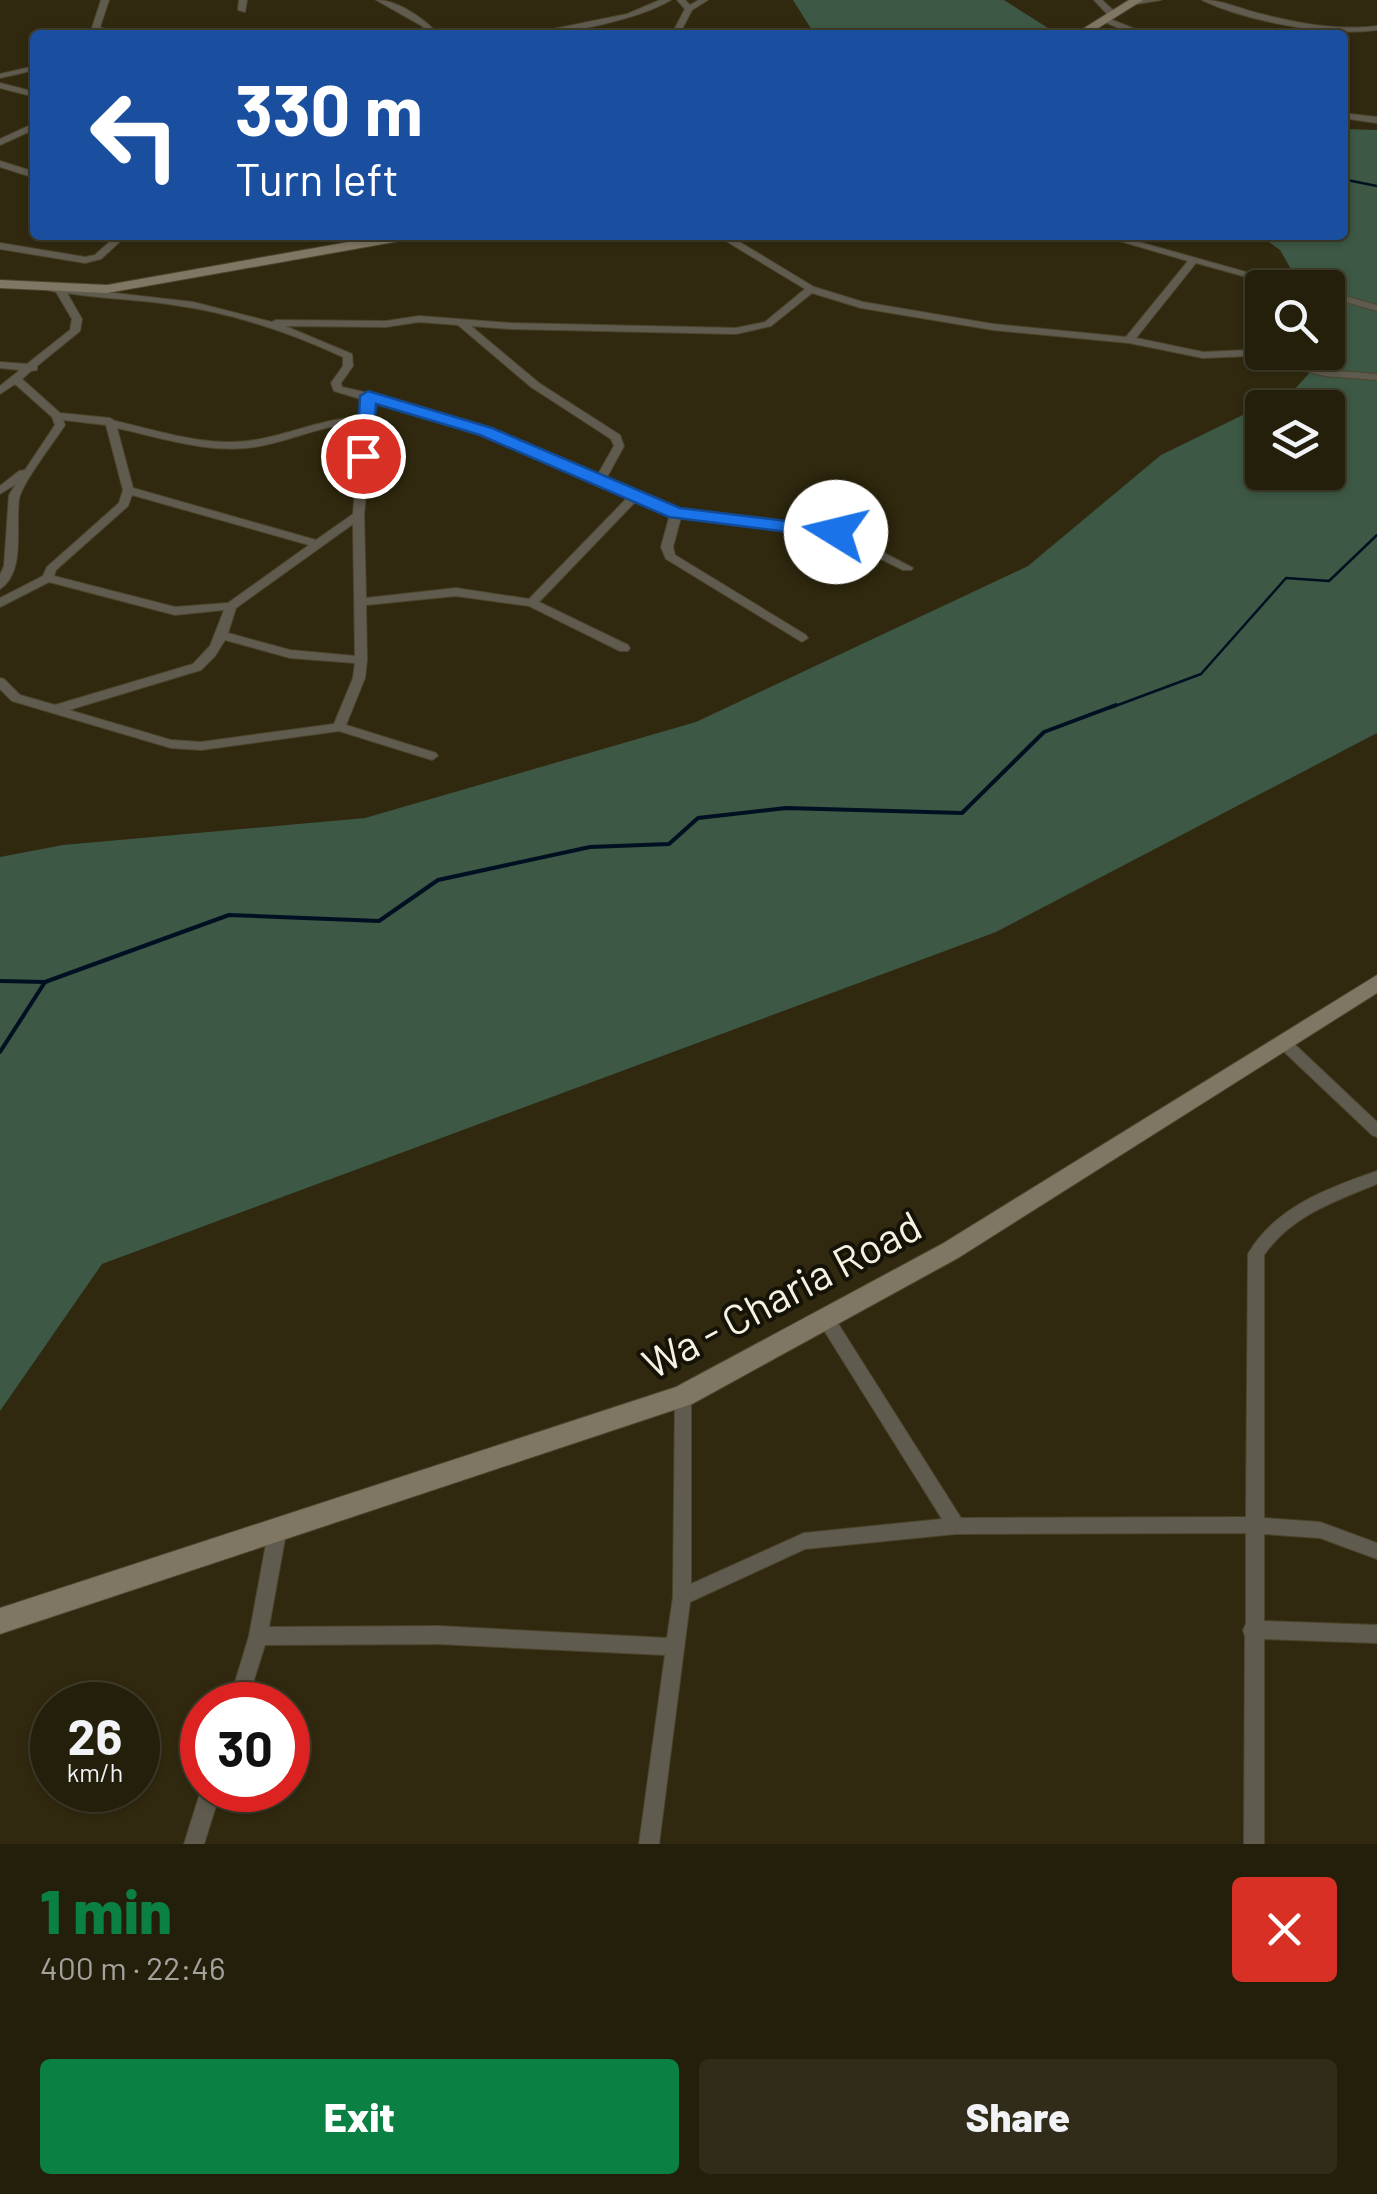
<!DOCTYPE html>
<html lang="en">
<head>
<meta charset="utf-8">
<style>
  :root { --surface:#241f0b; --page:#302c19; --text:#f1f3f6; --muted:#a3a29d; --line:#413d2c; --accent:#0b8043 }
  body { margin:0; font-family:Barlow,sans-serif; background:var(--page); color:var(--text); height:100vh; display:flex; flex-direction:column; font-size:38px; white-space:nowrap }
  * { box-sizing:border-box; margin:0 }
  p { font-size:32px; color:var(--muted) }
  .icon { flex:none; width:55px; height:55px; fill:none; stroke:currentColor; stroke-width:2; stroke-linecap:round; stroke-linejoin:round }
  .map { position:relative; height:1844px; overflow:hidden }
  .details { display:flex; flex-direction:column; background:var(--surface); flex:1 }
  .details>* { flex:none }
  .banner { position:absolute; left:30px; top:30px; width:1318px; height:210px; border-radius:10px; box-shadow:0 2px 8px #0004,0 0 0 2px var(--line); background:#1a4fa0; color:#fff; overflow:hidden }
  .controls { position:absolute; left:1245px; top:270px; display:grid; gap:20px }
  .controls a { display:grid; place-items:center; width:100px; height:100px; border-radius:10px; background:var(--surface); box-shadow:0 2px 8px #0004,0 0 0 2px var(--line); font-size:50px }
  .speed { position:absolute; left:30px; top:1682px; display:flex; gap:20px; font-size:50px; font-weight:700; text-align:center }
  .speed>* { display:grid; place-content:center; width:130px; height:130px; border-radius:50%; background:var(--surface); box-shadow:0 2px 8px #0004,0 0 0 2px var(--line); line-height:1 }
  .speed small { font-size:25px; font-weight:400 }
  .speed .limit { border:15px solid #d22; background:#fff; color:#111 }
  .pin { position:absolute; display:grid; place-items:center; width:85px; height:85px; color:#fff; margin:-42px; border:5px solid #fff; border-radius:50%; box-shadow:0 2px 10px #0007 }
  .me { position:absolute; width:110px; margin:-55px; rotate:279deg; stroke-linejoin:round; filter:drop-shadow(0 0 8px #0008) }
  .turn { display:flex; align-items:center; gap:35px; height:210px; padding:0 40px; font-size:45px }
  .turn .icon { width:130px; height:130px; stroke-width:2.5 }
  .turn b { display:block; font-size:70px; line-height:85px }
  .round { display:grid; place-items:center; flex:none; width:105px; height:105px; border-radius:10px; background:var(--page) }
  .summary { display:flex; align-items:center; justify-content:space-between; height:170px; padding:0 40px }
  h1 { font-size:60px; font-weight:800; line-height:75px; color:var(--accent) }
  .primary-button { display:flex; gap:20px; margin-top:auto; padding:20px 40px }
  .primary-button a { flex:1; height:115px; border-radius:10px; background:var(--accent); color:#fff; font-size:40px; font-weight:800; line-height:115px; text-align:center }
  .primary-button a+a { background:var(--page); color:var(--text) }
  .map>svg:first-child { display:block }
  .green { fill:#3d5844; fill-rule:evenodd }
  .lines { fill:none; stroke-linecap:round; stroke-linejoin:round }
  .stream-far1 { stroke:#001022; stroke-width:2.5 }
  .stream { stroke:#001022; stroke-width:4 }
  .street-casing { stroke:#4c452d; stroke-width:2 }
  .secondary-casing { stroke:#4c452d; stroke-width:2 }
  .street { fill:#605b4f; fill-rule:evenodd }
  .secondary { fill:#7f7664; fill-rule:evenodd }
  .route { fill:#1a73e8; stroke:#114b97; stroke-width:2.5 }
  .labels { text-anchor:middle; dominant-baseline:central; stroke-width:8; stroke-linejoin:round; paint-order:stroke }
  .near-street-label { font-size:42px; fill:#f6f2e2; stroke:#151207 }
</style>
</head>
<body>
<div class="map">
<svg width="1377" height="1844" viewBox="0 0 1377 1844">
  <rect width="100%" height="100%" fill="#30290f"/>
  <g class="green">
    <path d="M793 0H1004L1059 35H815Z"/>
    <path d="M1343 129 1377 130V733L996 932 102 1264 0 1411V857L63 845 365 818 696 722 1028 566 1161 455 1294 390 1333 347 1328 337V288L1301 287 1280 250 1259 235H1342ZM1262 408H1328V472H1262Z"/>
  </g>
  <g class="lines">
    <g class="stream-far1">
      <path d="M1342 179 1377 186"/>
      <path d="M1110 708 1201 674 1286 578 1329 581 1377 535"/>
    </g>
    <g class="stream">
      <path d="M0 981 45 982 229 915 379 921 438 880 590 847 669 844 698 818 786 808 962 813 1044 732 1116 705"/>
      <path d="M0 1052 45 982"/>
    </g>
    <g class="street-casing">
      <g id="street">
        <path d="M101 0H109L100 27 116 35H105L92 28Z"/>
        <path d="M239 0H247L245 12 238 10Z"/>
        <path d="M376 0C398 0 425 19 439 35H431L422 26Z"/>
        <path d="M660 0H671C637 20 564 35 524 35L627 14Z"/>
        <path d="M677 0H685L690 5 699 0H708L692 10 681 31 688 35H677L673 32 685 9Z"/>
        <path d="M1094 0H1102L1115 12V16H1109Z"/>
        <path d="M1137 0H1161L1131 5 1127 3Z"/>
        <path d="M1202 0C1221 0 1239 8 1257 13 1297 23 1336 31 1377 26V30C1329 37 1246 21 1202 0Z"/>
        <path d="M1105 17 1145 33 1146 35H1135L1102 21 1101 19Z"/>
        <path d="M35 66V70L0 78V74Z"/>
        <path d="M0 83 35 92V97L0 88Z"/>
        <path d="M1342 113 1377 117V123L1342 118Z"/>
        <path d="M35 123V129L0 145V139Z"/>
        <path d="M0 161 35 172V178L0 167Z"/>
        <path d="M117 235H127L101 259 85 263 0 249V243L85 257 95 255Z"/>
        <path d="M716 235H728L814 287 863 302 993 324 1126 337 1188 261 1099 235H1114L1303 288H1286L1196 263 1136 338 1203 352 1248 350 1325 370 1377 374V380L1325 376 1248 356 1203 358 1129 343 993 330 861 308 812 293 771 326 736 334 510 329 471 326 539 383 620 435 624 446 606 479 678 510 840 530 913 568 911 570H903L833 535 681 517 673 547 675 555 806 635 808 638 802 642 666 559 661 547 670 514 637 500 539 602 628 645 630 648 628 651H620L529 606 456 596 366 605 367 660 365 678 346 725 436 753 438 756 432 760 339 731 201 750 171 748 12 701 0 689V678L4 679 20 695 55 705 193 664 210 646 224 610 175 615 49 582 0 607V598L43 576 47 567 119 503 123 490 106 425 63 420 65 425C54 442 22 483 19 499 15 527 26 572 0 589V575L4 566 9 495 16 484 0 494V486L19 471 25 470 55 425 52 417 15 384 0 394V386L20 370 0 368V362L27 364 70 330 72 319 56 292 44 289V285L193 302 272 322 276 320 386 321 419 316 510 323 736 328 765 322 805 289ZM67 293C102 299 139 299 174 305 233 313 289 332 343 357V366L331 383 334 391 364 400 362 417C324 418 291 434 255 440 208 448 160 431 115 421L110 418 60 413 22 379 31 371 37 370V366L80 331 82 319ZM419 322 458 325 531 387 611 439 614 446 597 476 490 430 374 396 373 394 342 387 341 383 353 366 352 354 285 326 386 327ZM374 403 482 434 628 497 529 599 456 588 366 598 364 515ZM361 423 353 514 316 540 133 488 117 428C162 438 209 454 255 447 291 441 324 424 361 423ZM132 495 309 545 228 603 175 607 54 576 56 570 128 506ZM353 524 355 656 290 650 228 633 236 608ZM225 640 290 658 355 663 353 678 334 724 201 742 171 740 69 710 201 670 215 656Z"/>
        <path d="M1328 291 1377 305V311L1328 297Z"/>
        <path d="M1283 1036 1288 1038 1377 1122V1137L1372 1135 1278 1046 1276 1042 1278 1038Z"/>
        <path d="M1377 1171V1184C1335 1201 1291 1216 1264 1255V1518L1320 1522 1377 1543V1559L1320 1538 1264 1534V1621L1377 1625V1643L1264 1639V1844H1244L1245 1636 1243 1630 1246 1624V1533L956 1534 805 1549 690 1602 659 1844H639L665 1655 438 1644 265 1645 246 1705H228L249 1636 268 1533 271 1527 277 1525 283 1527 286 1533 269 1627 438 1626 667 1638 673 1597 675 1396 677 1391 683 1389 689 1391 691 1396V1584L804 1533 942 1519 820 1324 818 1319 820 1314 826 1312 832 1314 961 1518 1246 1517 1248 1254C1275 1207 1328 1188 1377 1171Z"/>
        <path d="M202 1787V1790H221L204 1844H184Z"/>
      </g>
    </g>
    <g class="secondary-casing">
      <g id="secondary">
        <path d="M1129 0H1143L1087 35H1073Z"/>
        <path d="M388 235H418L411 239 107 293 0 288V280L107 285Z"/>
        <path d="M1377 975V993L958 1258 692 1404 0 1634V1608L676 1387 942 1244Z"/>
      </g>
    </g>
    <use href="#street" class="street"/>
    <use href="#secondary" class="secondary"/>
  </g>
  <path class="route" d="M368 391 492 428 680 508 836 527 845 532 836 538 669 517 480 435 376 404 372 456 357 459 360 396Z"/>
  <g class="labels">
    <g class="near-street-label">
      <text transform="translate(781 1293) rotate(-28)">Wa - Charia Road</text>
    </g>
  </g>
</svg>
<div class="controls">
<a><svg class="icon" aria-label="search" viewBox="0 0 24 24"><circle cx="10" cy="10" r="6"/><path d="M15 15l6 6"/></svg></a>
<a><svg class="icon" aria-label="layers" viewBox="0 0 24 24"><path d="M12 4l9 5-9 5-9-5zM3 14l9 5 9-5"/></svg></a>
</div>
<div class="speed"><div>26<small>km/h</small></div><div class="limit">30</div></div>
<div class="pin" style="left:363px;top:456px;background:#d93025"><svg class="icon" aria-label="arrive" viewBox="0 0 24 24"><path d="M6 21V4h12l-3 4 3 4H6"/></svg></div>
<svg class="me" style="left:836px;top:532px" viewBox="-20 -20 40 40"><circle r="19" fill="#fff"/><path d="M0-13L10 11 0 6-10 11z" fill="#1a73e8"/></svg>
<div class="banner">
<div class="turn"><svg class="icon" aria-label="left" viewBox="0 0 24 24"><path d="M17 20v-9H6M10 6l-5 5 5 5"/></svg><div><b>330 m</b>Turn left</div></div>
</div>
</div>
<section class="details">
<div class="summary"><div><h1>1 min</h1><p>400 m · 22:46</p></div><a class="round" style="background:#d93025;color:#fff"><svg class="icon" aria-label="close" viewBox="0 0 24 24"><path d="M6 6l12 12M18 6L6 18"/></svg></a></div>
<div class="primary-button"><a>Exit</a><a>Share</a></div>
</section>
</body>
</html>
